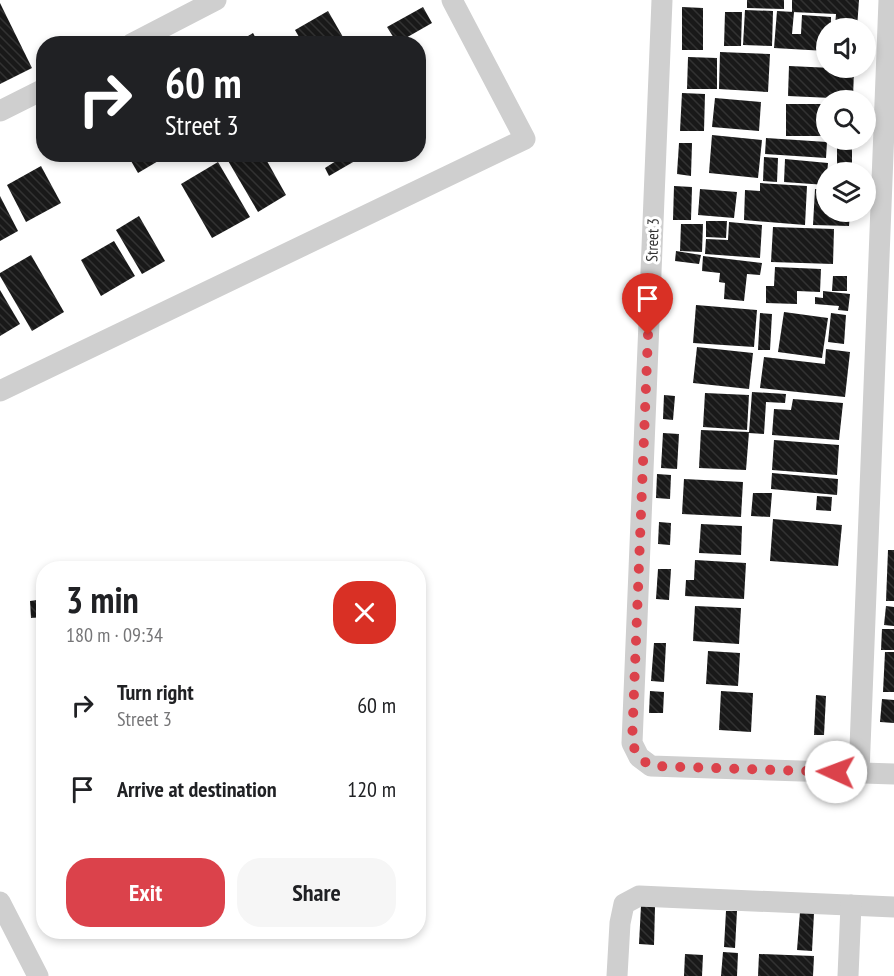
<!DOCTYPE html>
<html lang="en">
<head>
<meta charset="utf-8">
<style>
  :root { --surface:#fff; --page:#f6f6f6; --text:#202124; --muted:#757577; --accent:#db424b }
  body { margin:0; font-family:"PT Sans Narrow",sans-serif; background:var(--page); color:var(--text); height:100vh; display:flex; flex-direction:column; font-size:22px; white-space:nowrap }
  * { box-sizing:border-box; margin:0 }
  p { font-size:20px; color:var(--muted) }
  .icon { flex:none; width:33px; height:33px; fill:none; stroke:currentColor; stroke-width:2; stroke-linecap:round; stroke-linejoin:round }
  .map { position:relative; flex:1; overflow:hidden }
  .details { position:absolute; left:36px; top:561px; width:390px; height:378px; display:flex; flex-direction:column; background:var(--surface); border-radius:24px; box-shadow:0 3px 9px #0003 }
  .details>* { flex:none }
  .banner { position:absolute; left:36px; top:36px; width:390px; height:126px; border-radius:24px; box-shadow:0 3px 9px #0003; background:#202124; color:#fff; overflow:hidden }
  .fabs { position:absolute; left:816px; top:18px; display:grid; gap:12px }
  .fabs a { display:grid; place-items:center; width:60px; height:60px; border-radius:50%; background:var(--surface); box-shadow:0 3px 9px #0003; font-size:30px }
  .pin { position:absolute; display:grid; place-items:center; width:51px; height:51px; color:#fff; margin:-62px -26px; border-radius:50% 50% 50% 0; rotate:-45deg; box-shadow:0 0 6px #0007 }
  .pin .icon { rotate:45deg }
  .me { position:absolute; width:66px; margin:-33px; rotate:272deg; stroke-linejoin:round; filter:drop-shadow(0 0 4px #0008) }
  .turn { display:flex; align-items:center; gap:21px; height:126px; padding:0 30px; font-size:27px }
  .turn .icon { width:78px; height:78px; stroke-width:2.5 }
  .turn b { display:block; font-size:42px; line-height:51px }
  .round { display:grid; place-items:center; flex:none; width:63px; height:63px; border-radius:24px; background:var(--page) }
  .overview { display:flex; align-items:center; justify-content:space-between; height:102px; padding:0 30px }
  h1 { font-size:36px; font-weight:700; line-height:45px }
  .action { display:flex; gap:12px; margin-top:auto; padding:12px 30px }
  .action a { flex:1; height:69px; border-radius:24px; background:var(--accent); color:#fff; font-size:24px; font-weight:700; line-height:69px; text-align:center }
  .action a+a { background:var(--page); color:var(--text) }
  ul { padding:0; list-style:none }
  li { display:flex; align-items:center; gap:18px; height:84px; padding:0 30px }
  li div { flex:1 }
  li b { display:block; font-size:22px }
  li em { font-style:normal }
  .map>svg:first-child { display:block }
  .building { fill:url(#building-back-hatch) }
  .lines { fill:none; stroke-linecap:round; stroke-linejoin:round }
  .street { stroke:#cfcfcf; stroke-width:21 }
  .route { stroke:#db424b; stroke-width:10; stroke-dasharray:0 18 }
  .labels { text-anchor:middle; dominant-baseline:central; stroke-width:6; stroke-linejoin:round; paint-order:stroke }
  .street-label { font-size:16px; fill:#323232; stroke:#fff }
</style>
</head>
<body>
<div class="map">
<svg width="894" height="976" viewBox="0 0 894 976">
  <defs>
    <pattern id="building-back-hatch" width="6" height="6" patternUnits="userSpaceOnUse" patternTransform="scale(1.5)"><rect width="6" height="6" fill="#191919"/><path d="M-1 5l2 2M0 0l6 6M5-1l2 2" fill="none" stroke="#323232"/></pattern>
  </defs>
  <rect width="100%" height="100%" fill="#fff"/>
  <g class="building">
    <path d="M747 0H784V9L747 8Z"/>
    <path d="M792 0H859L857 28 835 27 836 14 792 12Z"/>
    <path d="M0 3 32 68 0 84Z"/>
    <path d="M423 7 432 23 397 43 387 27Z"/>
    <path d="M682 7 703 8V50H682Z"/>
    <path d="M745 10 773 11 772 46 743 45Z"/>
    <path d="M328 11 347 44H303L295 30Z"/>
    <path d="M777 11 794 12 792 34H801L802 15 831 17V28H826V51L774 48Z"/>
    <path d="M725 12H742L741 46H724Z"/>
    <path d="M253 33 259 44H235Z"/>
    <path d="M720 52 770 54 768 92 719 89Z"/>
    <path d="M688 57 717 58V89H687Z"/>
    <path d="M789 66 854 69 853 99 788 96Z"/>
    <path d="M682 93 705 94 704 131H680Z"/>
    <path d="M715 98 761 102 759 131 712 127Z"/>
    <rect x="786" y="104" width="40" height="32"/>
    <path d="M712 135 762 140 758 178 709 173Z"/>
    <path d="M766 138 827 142 826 158 765 154Z"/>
    <path d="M679 143H692L691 176 677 174Z"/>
    <rect x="837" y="147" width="15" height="19"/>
    <path d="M127 154H170L138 173Z"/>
    <path d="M235 154H263L286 195 258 212 227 159Z"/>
    <path d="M347 154H358L360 158 329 176 325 168Z"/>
    <path d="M764 157 778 158 777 182 763 181Z"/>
    <path d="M785 159 828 163 826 185 784 182Z"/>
    <path d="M218 162 250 217 212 238 181 184Z"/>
    <path d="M41 166 61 203 26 222 7 185Z"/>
    <path d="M760 183 807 186 805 225 744 220 745 190 760 191Z"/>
    <path d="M674 186 692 187 691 220H673Z"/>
    <path d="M700 189 737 192 734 218 698 215Z"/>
    <path d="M815 189 826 190V212H850L849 226 813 225Z"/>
    <path d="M0 196 18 231 0 241Z"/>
    <path d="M139 216 165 261 142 274 116 230Z"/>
    <path d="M706 221H727L726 238 706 237Z"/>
    <path d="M729 222 762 225 760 258 705 254 706 239 728 240Z"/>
    <path d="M681 224H703L702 252 680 251Z"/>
    <path d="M773 227 834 229 833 264 771 262Z"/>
    <path d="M114 241 135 276 101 296 81 260Z"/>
    <path d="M676 251 701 255 699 264 675 261Z"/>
    <path d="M31 255 64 312 32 331 0 276V273Z"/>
    <path d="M703 256 762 263 760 275 747 274 744 301 724 299 725 283 719 282 720 273 702 271Z"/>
    <path d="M775 267 821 269 820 292 797 291V304L766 303V286H774Z"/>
    <path d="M833 276H847V291H832Z"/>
    <path d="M0 290 20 324 0 336Z"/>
    <path d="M823 291 850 294 848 311 838 310 839 306 815 304V297L823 298Z"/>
    <path d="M696 305 757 310 754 347 693 343Z"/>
    <path d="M784 312 828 318 822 358 778 352Z"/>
    <path d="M760 313 772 314 770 350H758Z"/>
    <path d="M831 313 846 315 844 344 828 342Z"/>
    <path d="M697 347 753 353 749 389 693 383Z"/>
    <path d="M826 349 850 352 845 397 760 388 764 357 825 364Z"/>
    <path d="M752 392 786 394 785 403 766 402 764 434 749 433Z"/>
    <path d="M705 393 749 395 747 430 703 427Z"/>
    <path d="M664 395 675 396 673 420 663 419Z"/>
    <path d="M793 399 843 403 839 440 772 435 774 409 791 410Z"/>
    <path d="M701 430 749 432 746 470 699 468Z"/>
    <path d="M663 433 679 434 677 469 661 468Z"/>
    <path d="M774 440 839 445 837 475 772 470Z"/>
    <path d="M772 473 838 479 837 495 771 489Z"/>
    <path d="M657 474 671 475 670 499 656 498Z"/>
    <path d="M684 479 743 482 741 517 682 514Z"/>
    <path d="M753 493H772L770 517 751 516Z"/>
    <path d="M817 496 832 497 831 511 816 510Z"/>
    <path d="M773 519 842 525 838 566 770 561Z"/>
    <path d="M659 522 671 523 670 545 658 544Z"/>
    <path d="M701 524 742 526 741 555 699 553Z"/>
    <path d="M888 550H894V601H886Z"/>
    <path d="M695 560 746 563 744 599 685 596 686 580H694Z"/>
    <path d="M658 569H671L669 600 656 599Z"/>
    <path d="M44 599V617L31 618 30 601Z"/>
    <path d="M695 606 741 608 739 644 693 641Z"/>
    <path d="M886 606 894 607V626L884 625Z"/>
    <path d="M882 629H894V650H881Z"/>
    <path d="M654 643H666L664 682 651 681Z"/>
    <path d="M708 651 740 653 738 686 706 684Z"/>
    <path d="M885 652H894V692H883Z"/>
    <path d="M650 691 664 692 663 713H649Z"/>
    <path d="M721 691 753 693 751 732 719 730Z"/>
    <path d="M816 695 826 696 824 735H814Z"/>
    <path d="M882 699 894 700V723L880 722Z"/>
    <path d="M641 906 655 907 654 945 639 944Z"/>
    <path d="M726 911H737L735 948 724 947Z"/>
    <path d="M800 912 814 913 812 951 797 950Z"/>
    <path d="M723 952 738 953 737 976H721Z"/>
    <path d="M685 954 703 955 702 976H684Z"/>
    <path d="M759 954 814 956 813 976H758Z"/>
  </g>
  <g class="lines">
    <g class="street">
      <path d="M662 0 632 743 639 757 651 766 894 774"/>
      <path d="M131 44 216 0"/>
      <path d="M0 111 44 89"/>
      <path d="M0 391 525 139 452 0"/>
      <path d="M859 773 889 0"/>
      <path d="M0 902 38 976"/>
      <path d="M617 976 620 923 624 904 639 896 894 907"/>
      <path d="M848 976 851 905"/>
    </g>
  </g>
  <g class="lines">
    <path class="route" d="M648 335 632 743C636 753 641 760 651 766L836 772"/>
  </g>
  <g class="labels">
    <g class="street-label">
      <text transform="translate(652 240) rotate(-88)">Street 3</text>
    </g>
  </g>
</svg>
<div class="fabs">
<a><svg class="icon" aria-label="sound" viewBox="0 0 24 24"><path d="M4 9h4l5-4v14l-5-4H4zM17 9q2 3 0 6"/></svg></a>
<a><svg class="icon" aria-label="search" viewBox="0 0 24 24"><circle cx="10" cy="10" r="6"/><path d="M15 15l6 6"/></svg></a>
<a><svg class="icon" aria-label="layers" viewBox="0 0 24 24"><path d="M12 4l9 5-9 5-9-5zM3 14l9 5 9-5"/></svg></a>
</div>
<div class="pin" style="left:648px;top:335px;background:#d93025"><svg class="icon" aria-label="arrive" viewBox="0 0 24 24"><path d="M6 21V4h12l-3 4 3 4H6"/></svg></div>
<svg class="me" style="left:836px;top:772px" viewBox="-20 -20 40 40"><circle r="19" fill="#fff"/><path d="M0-13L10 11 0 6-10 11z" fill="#db424b"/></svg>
<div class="banner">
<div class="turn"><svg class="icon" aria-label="right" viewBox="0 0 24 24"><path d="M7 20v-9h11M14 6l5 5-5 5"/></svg><div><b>60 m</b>Street 3</div></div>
</div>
<section class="details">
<div class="overview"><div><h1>3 min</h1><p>180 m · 09:34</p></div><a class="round" style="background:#d93025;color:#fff"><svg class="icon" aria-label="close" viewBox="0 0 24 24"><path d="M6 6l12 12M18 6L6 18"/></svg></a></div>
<ul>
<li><svg class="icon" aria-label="right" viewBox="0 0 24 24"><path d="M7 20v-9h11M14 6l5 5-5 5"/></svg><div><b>Turn right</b><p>Street 3</p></div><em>60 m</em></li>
<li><svg class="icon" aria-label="arrive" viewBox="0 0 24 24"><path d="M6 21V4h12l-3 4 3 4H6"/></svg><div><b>Arrive at destination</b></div><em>120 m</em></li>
</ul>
<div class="action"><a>Exit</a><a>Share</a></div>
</section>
</div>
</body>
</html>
